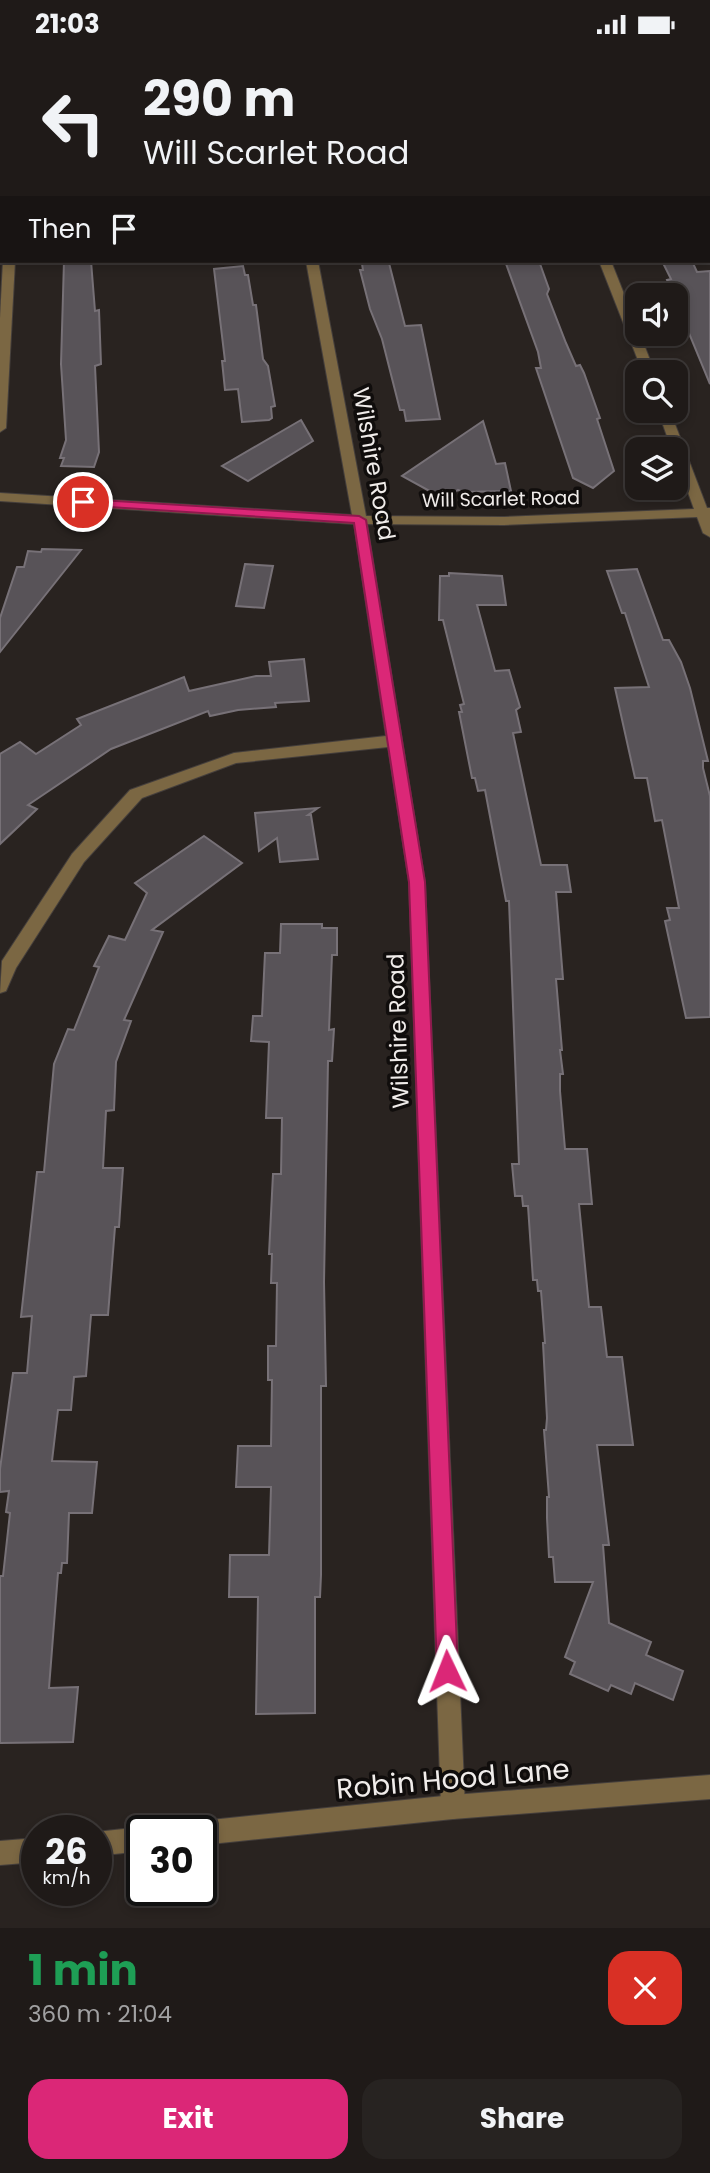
<!DOCTYPE html>
<html lang="en">
<head>
<meta charset="utf-8">
<style>
  :root { --surface:#1f1a18; --page:#272321; --text:#f1f3f6; --muted:#a1a1a2; --line:#3c3837; --accent:#db2777 }
  body { margin:0; font-family:Poppins,sans-serif; background:var(--page); color:var(--text); height:100vh; display:flex; flex-direction:column; font-size:26px; white-space:nowrap }
  * { box-sizing:border-box; margin:0 }
  p { font-size:23px; color:var(--muted) }
  .icon { flex:none; width:38px; height:38px; fill:none; stroke:currentColor; stroke-width:2; stroke-linecap:round; stroke-linejoin:round }
  .map { position:relative; height:1879px; overflow:hidden }
  .details { display:flex; flex-direction:column; background:var(--surface); flex:1 }
  .details>* { flex:none }
  .banner { position:absolute; left:0px; top:0px; width:710px; height:214px; box-shadow:0 4px 10px #0003,0 0 0 2px var(--line); background:#1f1a18; color:var(--text); overflow:hidden }
  .fabs { position:absolute; left:625px; top:234px; display:grid; gap:14px }
  .fabs a { display:grid; place-items:center; width:63px; height:63px; border-radius:14px; background:var(--surface); box-shadow:0 4px 10px #0003,0 0 0 2px var(--line); font-size:35px }
  .speed { position:absolute; left:21px; top:1766px; display:flex; gap:14px; font-size:35px; font-weight:700; text-align:center }
  .speed>* { display:grid; place-content:center; width:91px; height:91px; border-radius:50%; background:var(--surface); box-shadow:0 4px 10px #0003,0 0 0 2px var(--line); line-height:1 }
  .speed small { font-size:18px; font-weight:400 }
  .speed .limit { border:4px solid #111; border-radius:10px; background:#fff; color:#111 }
  .pin { position:absolute; display:grid; place-items:center; width:60px; height:60px; color:#fff; margin:-30px; border:4px solid #fff; border-radius:50%; box-shadow:0 2px 7px #0007 }
  .me { position:absolute; width:77px; margin:-38px; rotate:358deg; stroke-linejoin:round; filter:drop-shadow(0 0 5px #0008) }
  .turn { display:flex; align-items:center; gap:24px; height:147px; padding:0 28px; font-size:32px }
  .turn .icon { width:91px; height:91px; stroke-width:2.5 }
  .turn b { display:block; font-size:49px; line-height:60px }
  .then { display:flex; align-items:center; height:66px; padding:0 28px; background:#0003; gap:14px; font-size:26px }
  .round { display:grid; place-items:center; flex:none; width:74px; height:74px; border-radius:21px; background:var(--page) }
  .headline { display:flex; align-items:center; justify-content:space-between; height:119px; padding:0 28px }
  h1 { font-size:42px; font-weight:700; line-height:52px; color:#1e9e55 }
  .button { display:flex; gap:14px; margin-top:auto; padding:14px 28px }
  .button a { flex:1; height:80px; border-radius:21px; background:var(--accent); color:#fff; font-size:28px; font-weight:700; line-height:80px; text-align:center }
  .button a+a { background:var(--page); color:var(--text) }
  .status { display:flex; justify-content:space-between; align-items:center; height:49px; padding:0 35px; background:var(--surface); direction:ltr }
  .status svg { height:19px; fill:currentColor }
  .map>svg:first-child { display:block }
  .building { fill:#585358; stroke:#777177; stroke-width:2 }
  .lines { fill:none; stroke-linecap:round; stroke-linejoin:round }
  .minor-casing { stroke:#453f3c; stroke-width:2 }
  .tertiary-casing { stroke:#453f3c; stroke-width:2 }
  .minor { fill:#7b6743; fill-rule:evenodd }
  .tertiary { fill:#7b6743; fill-rule:evenodd }
  .route { fill:#db2777; stroke:#8e194d; stroke-width:2 }
  .labels { text-anchor:middle; dominant-baseline:central; stroke-width:7; stroke-linejoin:round; paint-order:stroke }
  .far-street-label { font-size:19px; fill:#f0ecea; stroke:#100d0c }
  .street-label { font-size:23px; fill:#f0ecea; stroke:#100d0c }
  .near-street-label { font-size:28px; fill:#f0ecea; stroke:#100d0c }
</style>
</head>
<body>
<div class="status"><b>21:03</b><svg viewBox="0 0 49 12"><path d="M0 12V9h3v3zM5 12V6h3v6zM10 12V3h3v9zM15 12V0h3v12zM26 1h20v11H26zM47 4h2v5h-2z"/></svg></div>
<div class="map">
<svg width="710" height="1879" viewBox="0 0 710 1879">
  <rect width="100%" height="100%" fill="#292320"/>
  <g class="building">
    <path d="M64 212H91L95 262 99 261 101 315 95 317 99 403 94 418 61 417 64 409H60L66 391 61 315Z"/>
    <path d="M505 212H539L549 240 547 245 566 294 576 317 580 316 584 324 600 369 597 370 614 422 593 439 573 429 536 319H541L538 303Z"/>
    <path d="M662 212H692L697 223 710 222V335L667 231 671 230Z"/>
    <path d="M389 214 405 277 421 276 440 370 406 372 404 361H400L382 290 370 260 360 221H363L362 215Z"/>
    <path d="M243 217 245 226H248L253 256H256L263 310 268 317 275 357 271 358 272 369 269 371 242 373 238 340 225 341 222 312H225L214 220Z"/>
    <path d="M301 371 313 392 248 432 222 417Z"/>
    <path d="M483 372 496 415 505 414 511 442 463 443 458 441 451 446 442 441 435 445 402 427Z"/>
    <path d="M42 500 81 501 0 603V569L17 518H24L28 502 41 503Z"/>
    <path d="M245 515 273 517 264 559 236 557Z"/>
    <path d="M637 520 663 591H669L681 613 690 639 708 712H703V719L710 747V968L686 969 665 872 670 871 667 859H679L662 771 655 772 647 729H635L615 639 649 638 625 564H622L607 522Z"/>
    <path d="M449 524 502 527 506 556H477L495 622 509 621 520 658 516 661 521 683 513 684 541 816H567L571 843H556L563 930H556L562 1001H560L563 1025H560V1042L565 1100H587L592 1155H579L589 1258H601L607 1308H622L633 1396H597L609 1496H603L609 1574 651 1593 646 1606 683 1622 673 1651 635 1634 631 1645 611 1636 608 1642 570 1625 575 1613 565 1608 593 1533H555L553 1508H549L547 1469V1448H549L544 1381H546L547 1369 543 1294H545L541 1242H538L537 1231H533L528 1157H523L522 1147H515L512 1115H519L509 852H506L485 741 478 742 475 729H472L459 663H462L460 656 464 655 443 571H439L440 527H449Z"/>
    <path d="M304 610 309 652 275 654 276 658 238 661 210 667 208 662 111 700 28 756 37 760 0 795V705L20 693 36 705 81 676 77 670 184 628 189 642 256 627H271L269 613Z"/>
    <path d="M318 759 308 766H311L318 810 280 813 277 789 259 802 255 764Z"/>
    <path d="M204 787 242 814 152 881 163 883 124 971 131 972 116 1013 114 1061 106 1062 103 1119H123L119 1178H115L108 1266H91L86 1327 74 1328 71 1361H58L52 1412 97 1413 92 1464H69L67 1514H62L61 1524H58L49 1639 78 1638 73 1693 0 1694V1527H3L10 1464 6 1463 9 1442 0 1443V1420L13 1324H27L32 1267 21 1268 37 1123H44L54 1015 68 980 74 981 99 918 94 917 109 887 125 891 147 844 135 834Z"/>
    <path d="M281 875H322V879H337V906H332L329 981 334 980 332 1012H328L324 1233 326 1337H321V1526L320 1548H315V1664L256 1665 258 1548H229L230 1506H269L271 1438H236L238 1397H271L272 1331H268V1297H276L277 1234H271L272 1205H269L273 1125H281L282 1069H266L269 993 251 992 253 967H262L265 904H280Z"/>
  </g>
  <g class="lines">
    <g class="minor-casing">
      <g id="minor">
        <path d="M580 0H603L578 2Z"/>
        <path d="M0 70H2L0 77Z"/>
        <path d="M3 212H15L6 379 0 383V269Z"/>
        <path d="M306 212H318L366 467 504 468 694 460 676 410V401H672L658 362H670L707 459H710V488L703 484 697 468 504 476 367 475 425 833 465 1758 462 1767 453 1770 444 1767 441 1758 409 833 388 698 236 714 142 749 84 813 16 919 6 942 0 944 2 912 72 805 130 741 234 704 386 687 354 475 0 452V444L352 466Z"/>
        <path d="M599 212H611L637 278V285H640L655 324H643Z"/>
      </g>
    </g>
    <g class="tertiary-casing">
      <g id="tertiary">
        <path d="M710 1726V1750L453 1770 201 1796V1782H190L192 1775 201 1772 453 1746Z"/>
        <path d="M142 1778 151 1782H142V1802L96 1807V1783Z"/>
        <path d="M37 1789V1813L0 1816V1792Z"/>
      </g>
    </g>
    <use href="#minor" class="minor"/>
    <use href="#tertiary" class="tertiary"/>
  </g>
  <path class="route" d="M83 450 359 467 366 471 425 833 458 1622 455 1630 447 1633 440 1630 437 1622 409 833 354 474 79 456V451Z"/>
  <g class="labels">
    <g class="far-street-label">
      <text transform="translate(501 450) rotate(-1)">Will Scarlet Road</text>
    </g>
    <g class="street-label">
      <text transform="translate(374 415) rotate(80)">Wilshire Road</text>
      <text transform="translate(398 982) rotate(-92)">Wilshire Road</text>
    </g>
    <g class="near-street-label">
      <text transform="translate(453 1730) rotate(-5)">Robin Hood Lane</text>
    </g>
  </g>
</svg>
<div class="fabs">
<a><svg class="icon" aria-label="sound" viewBox="0 0 24 24"><path d="M4 9h4l5-4v14l-5-4H4zM17 9q2 3 0 6"/></svg></a>
<a><svg class="icon" aria-label="search" viewBox="0 0 24 24"><circle cx="10" cy="10" r="6"/><path d="M15 15l6 6"/></svg></a>
<a><svg class="icon" aria-label="layers" viewBox="0 0 24 24"><path d="M12 4l9 5-9 5-9-5zM3 14l9 5 9-5"/></svg></a>
</div>
<div class="speed"><div>26<small>km/h</small></div><div class="limit">30</div></div>
<div class="pin" style="left:83px;top:453px;background:#d93025"><svg class="icon" aria-label="arrive" viewBox="0 0 24 24"><path d="M6 21V4h12l-3 4 3 4H6"/></svg></div>
<svg class="me" style="left:447px;top:1622px" viewBox="-20 -20 40 40"><path d="M0-17L14 15 0 8-14 15z" fill="#db2777" stroke="#fff" stroke-width="4"/></svg>
<div class="banner">
<div class="turn"><svg class="icon" aria-label="left" viewBox="0 0 24 24"><path d="M17 20v-9H6M10 6l-5 5 5 5"/></svg><div><b>290 m</b>Will Scarlet Road</div></div>
<div class="then">Then<svg class="icon" aria-label="arrive" viewBox="0 0 24 24"><path d="M6 21V4h12l-3 4 3 4H6"/></svg></div>
</div>
</div>
<section class="details">
<div class="headline"><div><h1>1 min</h1><p>360 m · 21:04</p></div><a class="round" style="background:#d93025;color:#fff"><svg class="icon" aria-label="close" viewBox="0 0 24 24"><path d="M6 6l12 12M18 6L6 18"/></svg></a></div>
<div class="button"><a>Exit</a><a>Share</a></div>
</section>
</body>
</html>
